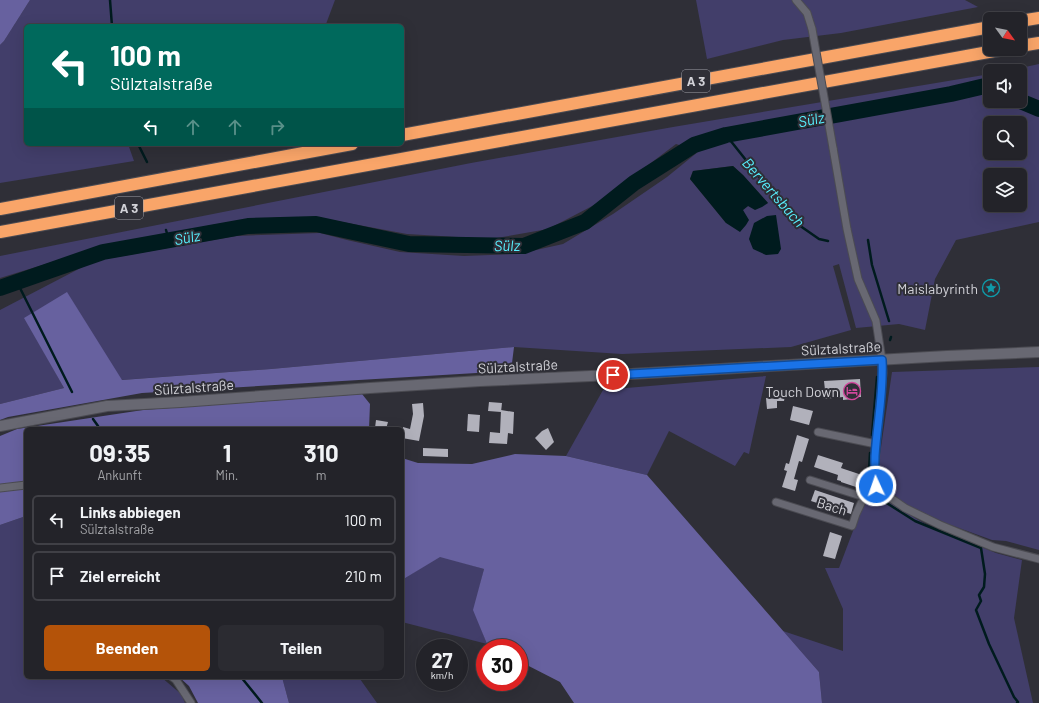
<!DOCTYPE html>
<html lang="de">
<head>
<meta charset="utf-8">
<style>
  :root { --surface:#232329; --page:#2b2b31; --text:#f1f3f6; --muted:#a3a4a8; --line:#404046; --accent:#b45309 }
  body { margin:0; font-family:Barlow,sans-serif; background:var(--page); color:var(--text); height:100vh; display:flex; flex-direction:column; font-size:15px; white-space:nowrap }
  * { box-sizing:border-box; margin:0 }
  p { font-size:13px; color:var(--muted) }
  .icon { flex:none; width:22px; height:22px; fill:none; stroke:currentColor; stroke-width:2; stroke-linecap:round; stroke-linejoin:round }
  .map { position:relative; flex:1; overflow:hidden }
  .drawer { position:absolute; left:24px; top:427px; width:380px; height:252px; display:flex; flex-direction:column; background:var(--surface); border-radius:6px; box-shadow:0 4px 16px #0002,0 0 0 1px var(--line) }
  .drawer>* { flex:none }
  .top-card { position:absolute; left:24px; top:24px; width:380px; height:122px; border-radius:6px; box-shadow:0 4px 16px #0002,0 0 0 1px var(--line); background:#00695c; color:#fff; overflow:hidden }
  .needle { width:26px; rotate:123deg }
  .tools { position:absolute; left:983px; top:12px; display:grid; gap:8px }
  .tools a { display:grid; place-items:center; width:44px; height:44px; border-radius:6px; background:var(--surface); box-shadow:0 4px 16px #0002,0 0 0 1px var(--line); font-size:20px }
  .speed { position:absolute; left:416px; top:639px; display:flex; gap:8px; font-size:20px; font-weight:700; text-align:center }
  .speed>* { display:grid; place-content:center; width:52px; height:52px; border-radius:50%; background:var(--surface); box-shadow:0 4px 16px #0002,0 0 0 1px var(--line); line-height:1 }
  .speed small { font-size:10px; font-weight:400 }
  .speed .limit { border:6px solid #d22; background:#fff; color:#111 }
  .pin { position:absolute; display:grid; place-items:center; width:34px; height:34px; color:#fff; margin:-17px; border:2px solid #fff; border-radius:50%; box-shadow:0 1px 4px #0007 }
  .me { position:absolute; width:44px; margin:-22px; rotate:357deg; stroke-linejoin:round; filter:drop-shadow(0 0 3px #0008) }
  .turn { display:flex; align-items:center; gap:14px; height:84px; padding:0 20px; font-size:18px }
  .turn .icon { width:52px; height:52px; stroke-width:2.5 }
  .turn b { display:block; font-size:28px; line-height:34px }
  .lanes { display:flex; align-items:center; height:38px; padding:0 20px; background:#0003; justify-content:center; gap:20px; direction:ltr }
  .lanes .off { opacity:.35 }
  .eta { display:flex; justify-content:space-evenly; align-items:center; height:68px; text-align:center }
  .eta b { font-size:24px; font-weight:700; line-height:28px }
  .cta { display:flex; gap:8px; margin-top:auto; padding:8px 20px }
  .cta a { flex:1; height:46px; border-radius:6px; background:var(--accent); color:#fff; font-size:16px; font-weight:700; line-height:46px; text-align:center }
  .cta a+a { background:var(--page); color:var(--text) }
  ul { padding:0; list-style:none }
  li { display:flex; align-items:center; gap:12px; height:50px; margin:0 8px 6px; padding:0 12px; border:2px solid var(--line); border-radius:6px }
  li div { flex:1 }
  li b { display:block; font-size:15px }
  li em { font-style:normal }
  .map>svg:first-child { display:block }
  .green { fill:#423e6a; fill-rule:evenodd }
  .forest { fill:#67619f }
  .water { fill:#001b1e }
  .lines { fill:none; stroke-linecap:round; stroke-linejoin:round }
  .stream { stroke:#001b1e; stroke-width:2.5 }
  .river { stroke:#001b1e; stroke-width:16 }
  .building { fill:#b1b1bb }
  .minor-casing { stroke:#4b4b52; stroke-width:9 }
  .secondary-casing { stroke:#4b4b52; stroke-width:12 }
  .motorway-casing { stroke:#4b4b52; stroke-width:14 }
  .minor { stroke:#686872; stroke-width:7 }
  .secondary { stroke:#686872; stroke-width:10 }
  .motorway { stroke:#f9a569; stroke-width:12 }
  .minor-bridge-casing { stroke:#4b4b52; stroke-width:9; stroke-linecap:butt }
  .minor-bridge { stroke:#686872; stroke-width:7 }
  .route-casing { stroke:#114b97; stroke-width:10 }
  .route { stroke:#1a73e8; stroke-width:7 }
  .labels { text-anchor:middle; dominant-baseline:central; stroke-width:4; stroke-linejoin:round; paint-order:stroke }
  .shield { fill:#2f2f37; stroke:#a1a1a8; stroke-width:1 }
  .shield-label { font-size:13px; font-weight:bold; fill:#d2d2d8 }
  .poi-label { font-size:14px; fill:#d2d2d8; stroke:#2f2f37; text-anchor:end }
  .street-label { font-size:14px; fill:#d2d2d8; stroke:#2f2f37 }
  .water-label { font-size:15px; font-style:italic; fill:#57f0fe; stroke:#2f2f37 }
</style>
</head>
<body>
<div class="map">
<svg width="1039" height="703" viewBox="0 0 1039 703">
  <rect width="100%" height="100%" fill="#2f2f37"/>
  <g class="green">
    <path d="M30 0H335L326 24 321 26H26V144H128L134 161 0 183V45L4 41Z"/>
    <path d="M696 0H965L978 7 841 33 783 40 707 59Z"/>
    <path d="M1039 64V222L956 240 935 279 925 330 899 324 856 328 839 264 833 266 851 330 791 347 622 354 514 347 271 369 121 380 67 293 25 318 64 388 0 404V310L94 261 236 236 320 233 347 240 400 252 464 256 518 254 563 244 613 214 667 177 699 151 676 144 598 203 548 229 491 239 407 234 326 219 281 217 217 224 101 247 0 278V256L471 163 673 127 990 74V101H1020V71H1006ZM990 123H1020V153H990ZM733 166 743 175 768 203 748 206 726 223 690 179 693 171ZM990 175H1020V205H990Z"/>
    <path d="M1039 367V550L1006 541 992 540 948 524 908 506 886 489 880 480 878 468 892 372Z"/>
    <path d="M766 376 749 454 744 452 735 466 669 431 647 475 566 456 603 390Z"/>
    <path d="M876 492 915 518 929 526 996 553 1022 560 1014 618 1033 703H822L819 672 783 631 843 651V609L825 568H839L856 523 869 495Z"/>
    <path d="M26 516V677H161L181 694 185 703H0V525Z"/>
    <path d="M440 556 484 569 474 610 487 644 402 622V580Z"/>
    <path d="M282 677H361L360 679 377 703H289Z"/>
  </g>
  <g class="forest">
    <path d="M0 0H30L4 41 0 45Z"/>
    <path d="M67 292 122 380 271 369 514 347 511 371 142 393 8 417 0 420V404L64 388 24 318Z"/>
    <path d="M362 394 370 404 369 429H26V516L0 525V436L17 429 143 410Z"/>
    <path d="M515 454 566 456 647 475 819 672 822 703H574L560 682 519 661V648H494L487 644 473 610 484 569 440 557 402 580V458L418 463 472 464Z"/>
    <path d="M179 677H282L289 703H198L189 686Z"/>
  </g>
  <g class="water">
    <path d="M733 166 743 175 768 203 762 207 755 210 748 206 743 210 749 220 746 225 740 232 726 223 690 179 693 171Z"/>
    <path d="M776 215 781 249 778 254 766 255 753 249 749 239 754 223 767 216Z"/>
  </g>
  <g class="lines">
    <g class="stream">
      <path d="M110 0 112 26"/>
      <path d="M726 135 796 223 819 239 828 241"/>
      <path d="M138 144 147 162"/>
      <path d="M166 230 169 240"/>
      <path d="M868 240 872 265 889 321"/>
      <path d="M17 282 72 392"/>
      <path d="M890 340 891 337"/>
      <path d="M93 419 98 426 99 429"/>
      <path d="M872 435 877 377"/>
      <path d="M868 487 870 453"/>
      <path d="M874 495 915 521 981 548 985 574 984 587 979 595 981 601 976 610 989 644 1014 697 1018 702 1017 703"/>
      <path d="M241 677 262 703"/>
    </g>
    <g class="river">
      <path d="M1020 101 1039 109"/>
      <path d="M0 288 103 252 248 226 316 224 409 244 524 246 585 222 634 183 694 145 726 135 951 94 985 86 990 88"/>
    </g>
  </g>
  <g class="building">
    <path d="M860 379 861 397H853V399L843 400V397L823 399 825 390 824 381Z"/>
    <path d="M776 390H786L784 401H777V408L767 409 766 398 777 399Z"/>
    <path d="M489 402 502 403 501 412 488 411Z"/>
    <path d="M423 403 424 416 419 441 402 438 403 427 410 429 413 414 412 404Z"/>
    <path d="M793 406 813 411 809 425 790 420Z"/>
    <path d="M501 410 514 412 513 434 508 433 507 444 489 443 490 432 500 433Z"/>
    <path d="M468 414 480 415 479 432 467 431Z"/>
    <path d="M376 420 388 422 386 429 375 428Z"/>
    <path d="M548 428 554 442 546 450 535 438 542 431Z"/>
    <path d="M797 435 809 439 802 462 799 461 794 479 798 480 795 491 782 487 787 471 784 470 786 463 789 464Z"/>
    <path d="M423 448 448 449V457L423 456Z"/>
    <path d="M818 455 843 463 841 468 862 475V489L841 482V481L837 480 838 475 814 467Z"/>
    <path d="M815 490 854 503 851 514 811 501Z"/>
    <path d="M830 532 842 536 835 559 823 556Z"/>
  </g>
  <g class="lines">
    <g class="minor-casing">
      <g id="minor">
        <path d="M796 0 807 13 812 29"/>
        <path d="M833 148 847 229 858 279 876 321 882 360 883 373 876 444 875 480 876 487"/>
        <path d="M818 432 876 444"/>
        <path d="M810 480 864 497"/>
        <path d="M876 487 879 490 905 508 940 525 993 547 1039 559"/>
        <path d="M0 488 26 485"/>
        <path d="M776 502 852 526 856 514 864 497 876 487"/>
        <path d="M172 677 176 680 191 703"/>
      </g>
    </g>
    <g class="secondary-casing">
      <path id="secondary" d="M0 426 107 406 181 402 370 388 480 381 613 375 947 356 1039 352"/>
    </g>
    <g class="motorway-casing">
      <g id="motorway">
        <path d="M1020 21 1039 18"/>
        <path d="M1020 46 1039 43"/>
        <path d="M402 135 990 27"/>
        <path d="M0 209 352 144"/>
        <path d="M0 232 1005 49"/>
      </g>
    </g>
    <use href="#minor" class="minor"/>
    <use href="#secondary" class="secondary"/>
    <use href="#motorway" class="motorway"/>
    <g class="minor-bridge-casing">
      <path id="minor-bridge" d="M812 29 833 148"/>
    </g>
    <use href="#minor-bridge" class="minor-bridge"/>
  </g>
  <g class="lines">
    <g class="route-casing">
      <path id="route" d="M613 375 882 360C884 391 877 424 875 456 875 466 874 476 876 486"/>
    </g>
    <use href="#route" class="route"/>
  </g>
  <defs>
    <g id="sight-ring" transform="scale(0.9)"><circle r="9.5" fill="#2f2f37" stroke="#0f9aa8" stroke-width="1.5"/><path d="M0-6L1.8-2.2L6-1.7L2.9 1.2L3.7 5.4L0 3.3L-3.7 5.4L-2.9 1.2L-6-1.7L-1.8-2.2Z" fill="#0f9aa8"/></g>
    <g id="hotel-ring" transform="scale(0.9)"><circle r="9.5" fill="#2f2f37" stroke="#d1479c" stroke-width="1.5"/><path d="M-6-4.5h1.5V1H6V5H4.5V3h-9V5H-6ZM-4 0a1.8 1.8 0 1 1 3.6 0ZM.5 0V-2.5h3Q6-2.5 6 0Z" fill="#d1479c"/></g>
  </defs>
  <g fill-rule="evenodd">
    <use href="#sight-ring" x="991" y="288"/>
    <use href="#hotel-ring" x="852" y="391"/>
  </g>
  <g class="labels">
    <g class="shield">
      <rect x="682" y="70" width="28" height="22" rx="3"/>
      <rect x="115" y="197" width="28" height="22" rx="3"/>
    </g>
    <g class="shield-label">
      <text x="696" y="81">A 3</text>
      <text x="129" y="208">A 3</text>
    </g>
    <g class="poi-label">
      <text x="978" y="288">Maislabyrinth</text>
      <text x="839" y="391">Touch Down</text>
    </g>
    <g class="street-label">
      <text transform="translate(841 348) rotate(-3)">Sülztalstraße</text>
      <text transform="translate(518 366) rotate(-3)">Sülztalstraße</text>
      <text transform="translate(194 387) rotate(-4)">Sülztalstraße</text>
      <text transform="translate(832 506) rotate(17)">Bach</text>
    </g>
    <g class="water-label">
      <text transform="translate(811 119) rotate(-11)">Sülz</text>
      <text transform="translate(774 192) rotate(49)">Bervertsbach</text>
      <text transform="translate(187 237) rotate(-10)">Sülz</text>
      <text transform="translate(507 245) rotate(-1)">Sülz</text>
    </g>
  </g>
</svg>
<div class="tools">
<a><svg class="needle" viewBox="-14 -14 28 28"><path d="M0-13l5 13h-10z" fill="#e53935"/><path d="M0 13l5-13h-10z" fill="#a3a4a8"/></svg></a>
<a><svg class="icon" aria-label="sound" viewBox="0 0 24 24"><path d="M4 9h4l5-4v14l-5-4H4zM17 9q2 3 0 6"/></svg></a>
<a><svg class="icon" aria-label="search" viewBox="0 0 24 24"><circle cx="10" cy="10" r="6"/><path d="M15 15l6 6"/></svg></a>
<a><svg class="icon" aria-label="layers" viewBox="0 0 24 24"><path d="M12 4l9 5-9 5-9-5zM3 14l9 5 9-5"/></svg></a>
</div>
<div class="speed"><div>27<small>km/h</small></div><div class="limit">30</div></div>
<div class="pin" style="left:613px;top:375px;background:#d93025"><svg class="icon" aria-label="arrive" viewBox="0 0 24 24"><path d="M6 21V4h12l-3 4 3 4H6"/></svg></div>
<svg class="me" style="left:876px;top:486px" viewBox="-20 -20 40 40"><circle r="17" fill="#1a73e8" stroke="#fff" stroke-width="3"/><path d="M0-11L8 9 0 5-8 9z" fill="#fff"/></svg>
<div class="top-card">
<div class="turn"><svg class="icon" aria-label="left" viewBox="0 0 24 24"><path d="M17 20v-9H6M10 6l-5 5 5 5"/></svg><div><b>100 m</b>Sülztalstraße</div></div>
<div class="lanes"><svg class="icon" aria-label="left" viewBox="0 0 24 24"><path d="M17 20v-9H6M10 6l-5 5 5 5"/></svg><svg class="icon off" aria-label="ahead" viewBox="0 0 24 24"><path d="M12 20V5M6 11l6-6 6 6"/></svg><svg class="icon off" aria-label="ahead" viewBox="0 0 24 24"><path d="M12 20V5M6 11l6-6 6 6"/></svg><svg class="icon off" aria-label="right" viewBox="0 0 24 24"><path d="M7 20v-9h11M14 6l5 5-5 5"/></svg></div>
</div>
<section class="drawer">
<div class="eta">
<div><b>09:35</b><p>Ankunft</p></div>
<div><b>1</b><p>Min.</p></div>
<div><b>310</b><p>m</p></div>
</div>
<ul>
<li><svg class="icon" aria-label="left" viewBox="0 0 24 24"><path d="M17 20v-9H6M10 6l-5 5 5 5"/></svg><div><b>Links abbiegen</b><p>Sülztalstraße</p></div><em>100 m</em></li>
<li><svg class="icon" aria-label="arrive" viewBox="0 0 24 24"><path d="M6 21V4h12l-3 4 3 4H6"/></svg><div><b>Ziel erreicht</b></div><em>210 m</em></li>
</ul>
<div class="cta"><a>Beenden</a><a>Teilen</a></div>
</section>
</div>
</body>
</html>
